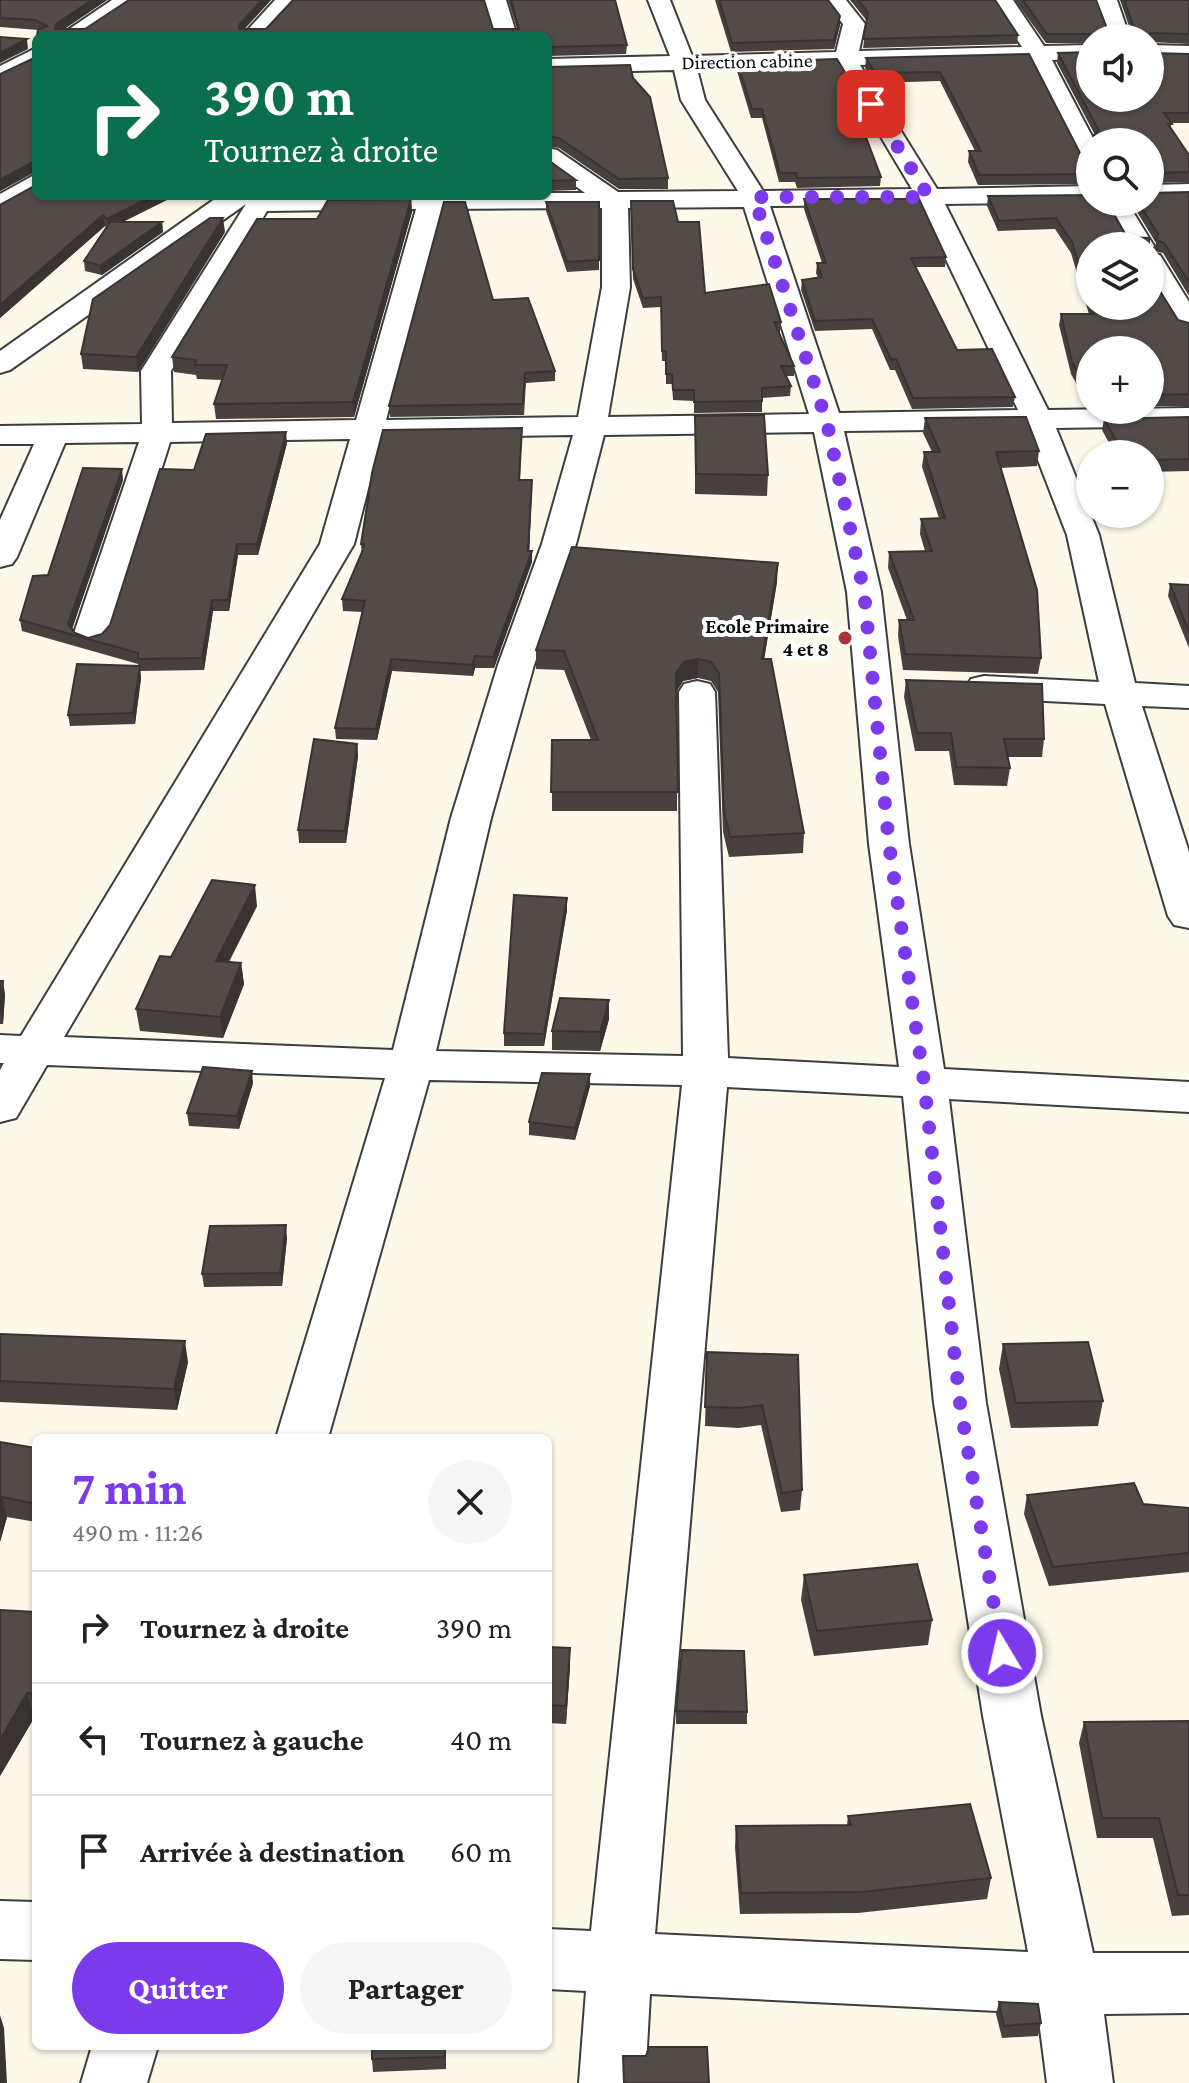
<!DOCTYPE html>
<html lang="fr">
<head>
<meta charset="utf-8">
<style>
  :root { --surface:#fff; --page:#f6f6f6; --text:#222; --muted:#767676; --line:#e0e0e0; --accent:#7c3aed }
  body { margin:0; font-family:"Crimson Pro",serif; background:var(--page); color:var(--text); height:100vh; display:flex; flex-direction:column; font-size:30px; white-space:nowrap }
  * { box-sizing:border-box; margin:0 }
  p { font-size:26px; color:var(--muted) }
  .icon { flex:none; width:44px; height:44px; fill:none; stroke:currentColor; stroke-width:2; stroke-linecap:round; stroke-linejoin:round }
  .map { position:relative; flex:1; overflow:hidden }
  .drawer { position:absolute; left:32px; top:1434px; width:520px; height:616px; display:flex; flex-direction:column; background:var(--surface); border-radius:12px; box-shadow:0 2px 6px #0004 }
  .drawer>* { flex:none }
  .hud { position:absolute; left:32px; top:32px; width:520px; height:168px; border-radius:12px; box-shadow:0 2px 6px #0004; background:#0b6e4f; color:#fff; overflow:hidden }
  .tools { position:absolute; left:1076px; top:24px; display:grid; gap:16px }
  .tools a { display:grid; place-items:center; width:88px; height:88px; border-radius:50%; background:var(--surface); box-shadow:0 2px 6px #0004; font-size:40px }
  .pin { position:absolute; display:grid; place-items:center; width:68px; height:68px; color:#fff; margin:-34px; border-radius:16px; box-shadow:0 4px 12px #0006 }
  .me { position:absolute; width:88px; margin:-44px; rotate:351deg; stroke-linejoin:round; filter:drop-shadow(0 0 6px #0008) }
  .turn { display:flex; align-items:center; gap:28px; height:168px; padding:0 40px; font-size:36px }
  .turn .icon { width:104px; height:104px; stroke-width:2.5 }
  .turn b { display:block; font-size:56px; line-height:68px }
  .round { display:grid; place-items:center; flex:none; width:84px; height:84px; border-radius:42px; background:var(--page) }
  .headline { display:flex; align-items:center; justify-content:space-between; height:136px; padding:0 40px }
  h1 { font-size:48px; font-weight:700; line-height:60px; color:var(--accent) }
  .cta { display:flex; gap:16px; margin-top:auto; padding:16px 40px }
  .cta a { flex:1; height:92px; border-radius:48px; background:var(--accent); color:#fff; font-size:32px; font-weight:700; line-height:92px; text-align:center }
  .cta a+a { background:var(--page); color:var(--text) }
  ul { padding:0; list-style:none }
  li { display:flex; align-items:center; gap:24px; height:112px; padding:0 40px; border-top:2px solid var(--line) }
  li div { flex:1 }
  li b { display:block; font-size:30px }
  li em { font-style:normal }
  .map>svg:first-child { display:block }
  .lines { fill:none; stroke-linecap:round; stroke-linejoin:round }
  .street-casing { stroke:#3d3d3d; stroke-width:4 }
  .street { fill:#fff; fill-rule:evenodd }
  .wall { fill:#47403e }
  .shaded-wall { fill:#393432 }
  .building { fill:#524b48; stroke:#393432; stroke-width:2 }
  .route { stroke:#7c3aed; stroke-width:14; stroke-dasharray:0 25.2 }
  .poi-dot { fill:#ac3138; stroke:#fff; stroke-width:3 }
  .labels { text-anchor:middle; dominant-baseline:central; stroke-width:8; stroke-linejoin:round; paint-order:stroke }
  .far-street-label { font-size:20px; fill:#0a0a0a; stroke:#fff }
  .far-poi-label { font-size:20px; font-weight:bold; fill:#0a0a0a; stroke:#fff; text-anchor:end }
</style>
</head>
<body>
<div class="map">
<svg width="1189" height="2083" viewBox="0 0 1189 2083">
  <rect width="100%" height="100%" fill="#fdf9e9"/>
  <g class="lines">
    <g class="street-casing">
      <g id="street">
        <path d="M112 0H138L85 36H59Z"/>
        <path d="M275 0H298L265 36H242Z"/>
        <path d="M484 0H506L517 36H495Z"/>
        <path d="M648 0H670L692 56 836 52 843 24 824 0H846L865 24 859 51 1022 47 991 0H1013L1044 46 1090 45V59L1052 60 1095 142H1090V164L1081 162 1078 157 1030 60 860 65 937 189 1090 186V202L945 204 1048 410 1189 408V426L1056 428 1099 535 1135 683 1189 686V708L1142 706 1189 852V928L1174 925 1168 916 1105 704 984 698 971 695 966 687 971 679 984 676 1099 682 1067 535 1026 429 844 431 881 592 909 844 944 1069 1189 1082V1112L949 1099 986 1403 1041 1716 1093 1953H1189V2013L1104 2014 1113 2083H1047L1038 2013 650 1994 645 2083H579L586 1991 548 1989V1929L591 1931 682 1085 429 1080 328 1438H276L385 1078 47 1065 16 1118 0 1122V1070L4 1063H0V1035L21 1036 320 544 350 439 170 442 109 636 103 643 91 647 79 643 73 636 139 442 65 443 17 557 12 564 0 567V520L34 444H0V426L142 424 141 371 246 204 10 370 0 373V351L219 196H548V193H585L548 166V148L557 150 618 192 738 191 681 100 674 70 548 73V59L670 56ZM838 65 912 189 763 191 705 100 697 69ZM920 205 1018 410 839 413 770 206ZM744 207 809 414 608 417 630 287 628 208ZM602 208V287L578 417 386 420 442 209ZM416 209 356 420 172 423 171 371 267 211ZM814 432 847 592 869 844 899 1067 728 1058 715 692 710 684 697 681 684 684 679 692 683 1056 436 1051 491 818 534 665 576 544 604 435ZM573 435 542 544 498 665 451 818 393 1050 64 1037 354 544 381 438ZM727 1087 903 1096 934 1403 983 1716 1028 1952 655 1934Z"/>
        <path d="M1095 0H1117L1130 38H1108Z"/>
        <path d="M1150 45 1189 46V60L1150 59Z"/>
        <path d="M36 48V64L0 82V66Z"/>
        <path d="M36 174V193L0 213V194Z"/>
        <path d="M1189 184V200L1150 201V185Z"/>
        <path d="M1101 202H1127L1154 246 1150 252V246H1128Z"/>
        <path d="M1150 253 1160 255 1189 302V332L1179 330 1150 283Z"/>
        <path d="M0 1901 36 1902V1960L0 1959Z"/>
        <path d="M92 2046H158L147 2083H81Z"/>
      </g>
    </g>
    <use href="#street" class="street"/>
  </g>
  <g class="wall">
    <path d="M0 0H107L64 29H85L271 0 244 29H517L508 0H615L627 45 626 54 548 56V36L38 30 0 27Z"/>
    <path d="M715 0H828L840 16V25L834 49 731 52Z"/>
    <path d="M850 0H995L1018 35 1017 44 863 48 867 21Z"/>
    <path d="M1015 0H1096L1108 31 1131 32 1120 0H1189V44L1150 42V38H1090V43H1046Z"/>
    <path d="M1058 53 1189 54V123H1171V129L1189 155V182L1150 183V142L1095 135 1057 63Z"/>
    <path d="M1029 54 1080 153 1090 156V184L978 185 968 162 969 151H975L940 81 874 83 865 68 866 58Z"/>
    <path d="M737 62 846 74 845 83 881 177 880 186 797 188 795 182H779L762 118H751L737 71Z"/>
    <path d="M548 67 633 78 668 178V189H619L559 148 548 146Z"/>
    <path d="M0 74 123 222H162L163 232 102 275 85 271 84 261 107 227 105 226 0 318V205L36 185 35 172 0 191Z"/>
    <path d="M548 160 576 180V190L548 191Z"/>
    <path d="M1189 192V296L1163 253 1154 251 1156 243 1131 202H1150Z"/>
    <path d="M1090 195V306H1150L1178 320 1189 323V406H1150V350H1090V406H1089L1071 374 1059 325 1061 314H1089L1071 253 1055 229 998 231 987 206 988 196Z"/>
    <path d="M411 199 412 212 354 417 216 419 214 404 222 380 197 379 196 375 174 372 172 357 317 219Z"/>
    <path d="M804 199 946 257 945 267H916L957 350 1015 397 1013 407 912 409 895 370H890L872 329 815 331 801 290 802 280 818 278 816 273 817 263H822L804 209Z"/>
    <path d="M631 201 678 222 705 293 781 322 780 332H779L794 366V376H786L791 386 790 396 762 398V412L694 413V401L673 400 672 384H666V361H662L661 307 643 308 633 279Z"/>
    <path d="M546 202H599V270L567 272 546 211Z"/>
    <path d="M225 232 138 372 83 369 81 354Z"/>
    <path d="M493 300 555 371V381L526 383 524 415 390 417 389 406Z"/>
    <path d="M695 416 768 475 767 496 695 494Z"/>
    <path d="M1189 417V471L1150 472V454H1115L1102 430 1104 419Z"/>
    <path d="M925 418 1039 451 1037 466 1001 468 1041 658 1038 674 903 670 898 636 899 620H907L888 568 889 552 925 551 920 534 921 519 939 518 922 467 924 452H932L923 433Z"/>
    <path d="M522 428 520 480 532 490 529 551H532V562L494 668H475L473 676 392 671 377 740 336 739 335 728 363 612 343 611 342 599 362 553 361 544Z"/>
    <path d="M287 443 258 555H238L229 611H213L204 670 140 671 141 678 135 724 70 726 68 715 139 666 138 664 22 631 20 620 48 575 123 480 72 629 75 633 88 638 102 634 110 625 194 470Z"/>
    <path d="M777 582 764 659 804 833 803 853 729 857 723 832 718 692 711 681 698 678 683 681 677 691V811H552V740H591L564 670 536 669V650Z"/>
    <path d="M1170 584 1189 585V648L1168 596Z"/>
    <path d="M906 680 1044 739 1042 757H1008L1010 768 1007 786 954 785 949 751H915L904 697Z"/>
    <path d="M357 744 358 756 346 843H299L298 830Z"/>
    <path d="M567 898V910L544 1046H504V1033Z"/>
    <path d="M257 906 229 962 241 963 244 984 223 1038 140 1031 136 1009 171 957Z"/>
    <path d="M0 981 5 994 3 1024H0Z"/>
    <path d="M609 1019 600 1051 552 1050V1031Z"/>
    <path d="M253 1083 239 1129 189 1126 187 1113Z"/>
    <path d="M590 1086 575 1140 529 1135V1122Z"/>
    <path d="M287 1238 282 1286 204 1287 202 1274Z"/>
    <path d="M0 1334 188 1362 177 1410 0 1402Z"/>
    <path d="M1003 1344 1103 1401 1098 1426 1011 1428 999 1369Z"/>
    <path d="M707 1352 798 1355 802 1490 800 1510 781 1512 761 1425 739 1428 705 1426Z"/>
    <path d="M0 1442 36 1448V1522L7 1517 0 1542Z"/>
    <path d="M1027 1495 1189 1508V1572L1049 1586 1024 1514Z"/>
    <path d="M804 1575 932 1620 928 1645 814 1656 801 1600Z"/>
    <path d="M36 1612V1718H34L0 1776Z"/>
    <path d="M548 1647 570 1666 566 1724 548 1723Z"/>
    <path d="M676 1711 747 1712V1724H676Z"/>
    <path d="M1189 1721V1915L1172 1916 1153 1838H1097L1079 1743 1084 1722Z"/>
    <path d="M848 1816 991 1878 987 1899 858 1913 740 1914 735 1847 736 1826 847 1825Z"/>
    <path d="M999 2002 1041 2023 1038 2036 1002 2038 996 2014Z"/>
    <path d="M372 2046H446V2069L373 2072 372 2059Z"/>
  </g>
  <g class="shaded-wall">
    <path d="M92 0H107L57 34 55 29 56 24Z"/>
    <path d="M262 0H271L240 34 239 25Z"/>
    <path d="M840 16V25L834 49V40Z"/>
    <path d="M27 39 28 49 0 63V53Z"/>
    <path d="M35 161 36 171 0 191V180Z"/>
    <path d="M153 196H175L109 229 107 219Z"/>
    <path d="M411 199 412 212 354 417 353 402Z"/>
    <path d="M103 215 105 226 0 318V305Z"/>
    <path d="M223 218 225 232 138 372 136 357Z"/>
    <path d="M162 222 163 232 102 275 100 266Z"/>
    <path d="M286 432 287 443 258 555 257 544Z"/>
    <path d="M122 469 123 480 70 635 68 624Z"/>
    <path d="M532 480 529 560 532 551V562L494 668 493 657Z"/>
    <path d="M237 544 238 555 229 611 228 600Z"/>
    <path d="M778 563 777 582 761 678 762 659Z"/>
    <path d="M212 600 213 611 204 670 202 658Z"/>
    <path d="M475 656V668L473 676 472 665Z"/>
    <path d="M391 659 392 671 377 740 376 729Z"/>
    <path d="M698 659V678L683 681 676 692V673L684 662Z"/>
    <path d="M140 666 141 678 135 724 133 713Z"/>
    <path d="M357 744 358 756 346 843 345 831Z"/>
    <path d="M255 885 257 906 218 982 216 961Z"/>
    <path d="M567 898V910L544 1046V1034Z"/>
    <path d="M241 963 244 984 223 1038 220 1017Z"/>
    <path d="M3 981 5 994 3 1024 1 1011Z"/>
    <path d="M609 1000V1019L600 1051V1032Z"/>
    <path d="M252 1071 253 1083 239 1129 237 1116Z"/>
    <path d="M590 1074V1086L575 1140V1128Z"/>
    <path d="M286 1225 287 1238 282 1286 280 1273Z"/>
    <path d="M185 1341 188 1362 177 1410 174 1389Z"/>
    <path d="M2 1497 7 1517 0 1542V1504Z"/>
    <path d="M570 1648V1666L566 1724V1706Z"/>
    <path d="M27 1693 34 1718 0 1776V1740Z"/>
    <path d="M0 2015 4 2028 7 2083H0Z"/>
  </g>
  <g class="building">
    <path d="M0 0H92L56 24 55 29H85L129 0H262L239 25V29H266L293 0H484L493 29H519L511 0H615L627 45 548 47V36H37L38 30 47 26 35 20 0 18Z"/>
    <path d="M719 0H828L840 16 834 40 732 43Z"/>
    <path d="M858 0H995L1018 35 863 39 868 13Z"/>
    <path d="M1023 0H1096L1108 31 1131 32 1134 28 1124 0H1189V34L1151 33 1148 36V38H1093V34H1047Z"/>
    <path d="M0 37 27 39 0 53Z"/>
    <path d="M1150 51 1151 53 1189 54V113H1164L1172 124H1168L1189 155V172L1150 173V142H1094V135L1099 131 1058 53 1090 52V98H1150Z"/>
    <path d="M1029 54 1080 153 1090 156V174L979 175 969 151H981L940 72 875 73 866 58Z"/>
    <path d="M36 57V196H153L107 219 103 215 0 305V205L36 185 35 161 0 180V74Z"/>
    <path d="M837 59 846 74H842L881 177 797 178 796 173H780L762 109H752L737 62Z"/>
    <path d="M630 65 633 78 650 97 668 178 619 179 559 138 548 136V67Z"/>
    <path d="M548 160 576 180 548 181Z"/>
    <path d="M1189 192V282L1164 243 1156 240 1158 234 1138 202H1150V193Z"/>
    <path d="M1090 195V202H1107L1127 237 1149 238V246H1090V302L1072 242 1056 218 999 221 988 196Z"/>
    <path d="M411 199 353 402 214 404 227 365H195L196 360 172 357 257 219H317L328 200Z"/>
    <path d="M804 199H919L946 257 911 258 957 350 992 349 1015 397 913 398 896 359H891L872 319 815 321 802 280 822 277 817 263H826Z"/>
    <path d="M631 201H673L678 222H699L705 293 769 284 781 322H774L794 366H781L791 386 762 388V401L694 402V390H673L672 374H666V351H662L661 297 643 298 633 269Z"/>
    <path d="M444 202H465L493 300 528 298 555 371 525 373 523 404 389 406Z"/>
    <path d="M546 202H599V260L567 262Z"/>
    <path d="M210 218H223L136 357 81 354 93 299Z"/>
    <path d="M110 222H162L100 266 84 261Z"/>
    <path d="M1150 275 1178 320 1189 323V394L1150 395V350H1090V394L1072 362 1061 314H1094L1091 306H1150Z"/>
    <path d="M764 415 768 475 696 474 695 416Z"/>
    <path d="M1026 417 1039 451 996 452 1037 590 1041 658 905 654 899 620H914L889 552 932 551 921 519 945 518 924 452H940L925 418Z"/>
    <path d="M1189 417V459L1150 460V454H1124L1104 419Z"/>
    <path d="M522 428 519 480H532L528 551H532L493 657 475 656 472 665 391 659 376 729 335 728 365 601 342 599 362 552 364 544H361L372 473 383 430Z"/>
    <path d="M286 432 257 544H237L228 600H212L202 658 138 659V653L20 620 33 576 48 575 83 468 122 469 68 624 75 633 88 638 102 634 110 625 160 469 194 470 206 434Z"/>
    <path d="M572 547 778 563 762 659H771L804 833 730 837 724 812 719 673 711 662 698 659 684 662 676 673 678 792H551L552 740H598L564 651 536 650Z"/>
    <path d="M1170 584 1189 585V632Z"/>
    <path d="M77 664 140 666 133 713 68 715Z"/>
    <path d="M906 680 1042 684 1044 739H1004L1010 768 956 767 951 733H917Z"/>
    <path d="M314 739 357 744 345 831 298 830Z"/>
    <path d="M212 880 255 885 216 961 241 963 220 1017 136 1009 160 956 171 957Z"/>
    <path d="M514 895 567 898 544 1034 504 1033Z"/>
    <path d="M0 981H3L1 1011H0Z"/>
    <path d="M560 998 609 1000 600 1032 552 1031Z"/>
    <path d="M203 1067 252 1071 237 1116 187 1113Z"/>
    <path d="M542 1073 590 1074 575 1128 529 1122Z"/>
    <path d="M286 1225 280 1273 202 1274 210 1226Z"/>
    <path d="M0 1334 185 1341 174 1389 0 1381Z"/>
    <path d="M1088 1342 1103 1401 1016 1403 1003 1344Z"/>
    <path d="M707 1352 798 1355 802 1490 782 1493 762 1405 740 1408 705 1407Z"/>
    <path d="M0 1442 36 1448V1504L2 1497 0 1504Z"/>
    <path d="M1134 1483 1143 1504 1189 1508V1553L1053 1567 1027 1495Z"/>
    <path d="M917 1564 932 1620 817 1631 804 1575Z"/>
    <path d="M0 1610 36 1612V1694L27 1693 0 1740Z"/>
    <path d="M548 1647 570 1648 566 1706 548 1705Z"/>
    <path d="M682 1650 744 1651 747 1712 676 1711Z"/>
    <path d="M1189 1721V1895H1178L1159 1818H1102L1084 1722Z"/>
    <path d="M970 1804 991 1878 861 1892 741 1893 736 1826 851 1825 848 1816Z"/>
    <path d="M999 2002 1038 2004 1041 2023 1004 2026Z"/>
    <path d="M372 2046H445V2057L372 2059Z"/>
    <path d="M649 2047H707L709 2083H624L623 2056H646Z"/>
  </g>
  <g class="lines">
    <path class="route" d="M871 104 929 197H754L827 423 864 592 889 844 924 1082 960 1403 1002 1653"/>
  </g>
  <circle class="poi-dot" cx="845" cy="638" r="8"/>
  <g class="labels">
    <g class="far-street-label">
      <text transform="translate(747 61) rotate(-1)">Direction cabine</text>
    </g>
    <g class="far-poi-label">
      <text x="829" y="626">Ecole Primaire<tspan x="829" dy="23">4 et 8</tspan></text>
    </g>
  </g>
</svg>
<div class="tools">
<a><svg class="icon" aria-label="sound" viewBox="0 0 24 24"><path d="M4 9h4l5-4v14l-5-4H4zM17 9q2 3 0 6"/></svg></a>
<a><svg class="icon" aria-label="search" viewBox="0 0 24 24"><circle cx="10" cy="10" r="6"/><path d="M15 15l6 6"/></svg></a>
<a><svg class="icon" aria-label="layers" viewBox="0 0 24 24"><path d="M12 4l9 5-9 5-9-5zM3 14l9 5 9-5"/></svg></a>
<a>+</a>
<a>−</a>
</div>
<div class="pin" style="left:871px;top:104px;background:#d93025"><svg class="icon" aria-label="arrive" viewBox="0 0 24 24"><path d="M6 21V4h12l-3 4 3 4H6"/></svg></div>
<svg class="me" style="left:1002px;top:1653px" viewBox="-20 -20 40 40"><circle r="17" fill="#7c3aed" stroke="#fff" stroke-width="3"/><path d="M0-11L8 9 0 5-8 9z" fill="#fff"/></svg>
<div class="hud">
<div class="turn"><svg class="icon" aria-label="right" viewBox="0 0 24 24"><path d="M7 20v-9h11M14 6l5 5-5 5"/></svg><div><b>390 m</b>Tournez à droite</div></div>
</div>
<section class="drawer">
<div class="headline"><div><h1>7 min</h1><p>490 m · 11:26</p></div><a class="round"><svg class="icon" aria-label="close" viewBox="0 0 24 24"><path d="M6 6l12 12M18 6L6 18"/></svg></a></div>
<ul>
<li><svg class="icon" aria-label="right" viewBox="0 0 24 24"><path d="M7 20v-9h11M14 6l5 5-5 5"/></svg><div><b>Tournez à droite</b></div><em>390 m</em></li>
<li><svg class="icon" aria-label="left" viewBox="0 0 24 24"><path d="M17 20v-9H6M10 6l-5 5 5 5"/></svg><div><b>Tournez à gauche</b></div><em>40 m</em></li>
<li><svg class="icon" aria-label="arrive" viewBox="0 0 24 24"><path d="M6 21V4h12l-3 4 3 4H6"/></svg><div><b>Arrivée à destination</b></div><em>60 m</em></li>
</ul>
<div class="cta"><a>Quitter</a><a>Partager</a></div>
</section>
</div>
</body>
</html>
